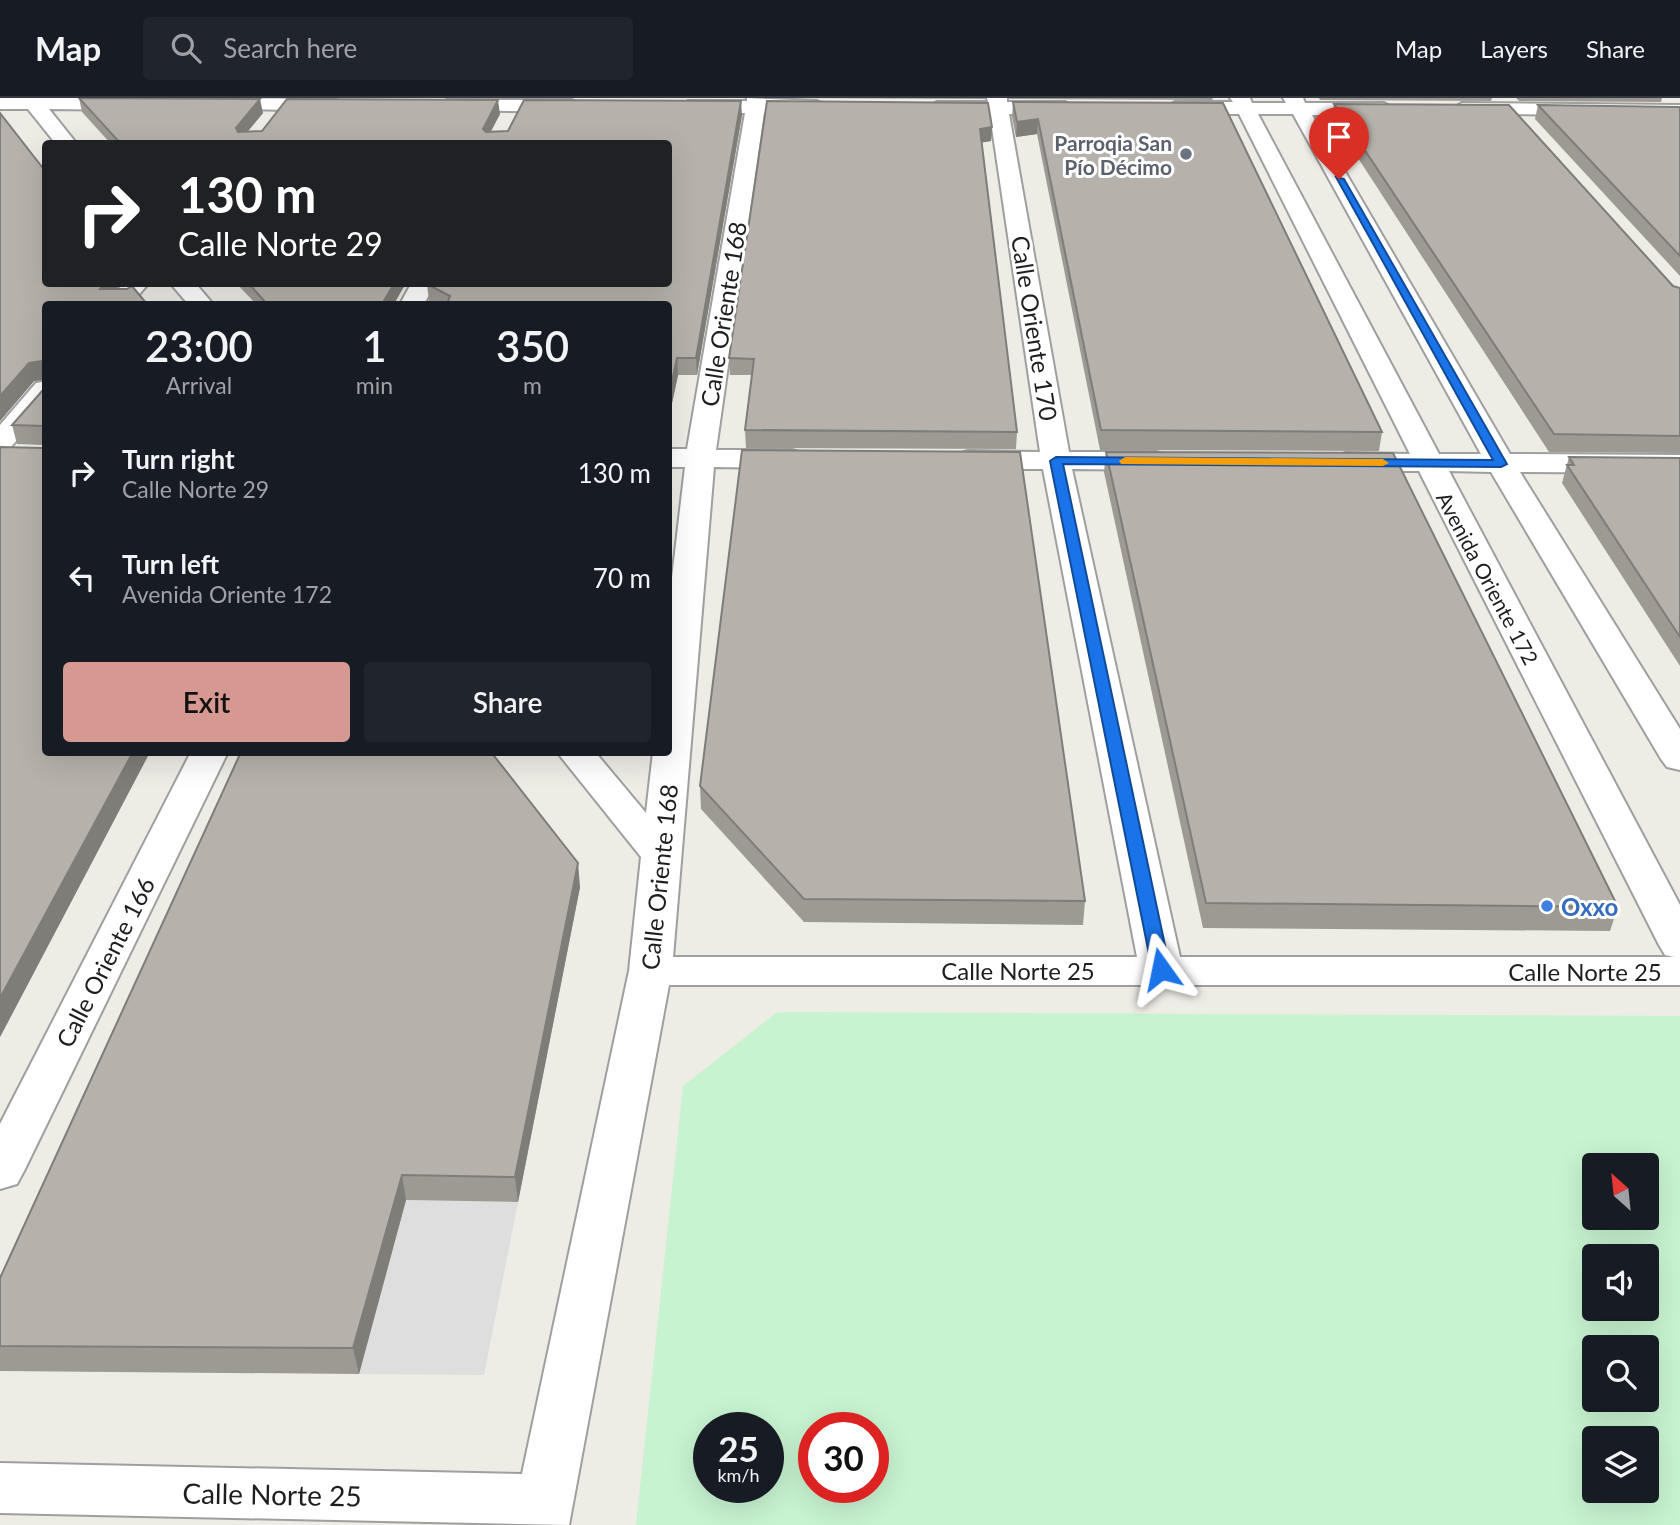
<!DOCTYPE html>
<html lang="en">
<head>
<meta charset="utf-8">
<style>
  :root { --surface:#171b24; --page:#20242c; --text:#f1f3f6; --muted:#9ea1a6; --line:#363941; --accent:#d69992 }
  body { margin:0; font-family:Lato,sans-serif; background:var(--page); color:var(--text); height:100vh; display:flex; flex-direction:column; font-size:26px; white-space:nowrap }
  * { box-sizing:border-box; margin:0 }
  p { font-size:23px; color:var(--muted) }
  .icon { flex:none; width:38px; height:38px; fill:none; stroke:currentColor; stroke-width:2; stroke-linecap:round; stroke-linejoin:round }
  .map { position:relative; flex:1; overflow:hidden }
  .details { position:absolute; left:42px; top:203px; width:630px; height:455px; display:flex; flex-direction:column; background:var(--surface); border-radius:7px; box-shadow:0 7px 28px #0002 }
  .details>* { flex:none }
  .banner { position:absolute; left:42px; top:42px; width:630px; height:147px; border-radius:7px; box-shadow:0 7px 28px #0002; background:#202124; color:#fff; overflow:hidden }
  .needle { width:46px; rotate:333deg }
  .controls { position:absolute; left:1582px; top:1055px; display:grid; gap:14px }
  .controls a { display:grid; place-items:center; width:77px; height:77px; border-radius:7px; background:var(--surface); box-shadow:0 7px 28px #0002; font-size:35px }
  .speed { position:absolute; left:693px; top:1314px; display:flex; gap:14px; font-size:35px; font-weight:700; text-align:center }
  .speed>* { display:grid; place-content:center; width:91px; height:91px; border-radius:50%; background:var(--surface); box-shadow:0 7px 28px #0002; line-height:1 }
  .speed small { font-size:18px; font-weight:400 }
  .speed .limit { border:10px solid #d22; background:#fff; color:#111 }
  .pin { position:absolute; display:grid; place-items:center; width:60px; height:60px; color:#fff; margin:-72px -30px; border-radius:50% 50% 50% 0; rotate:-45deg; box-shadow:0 0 7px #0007 }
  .pin .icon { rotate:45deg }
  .me { position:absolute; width:77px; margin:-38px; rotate:348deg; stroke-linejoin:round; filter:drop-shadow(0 0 5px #0008) }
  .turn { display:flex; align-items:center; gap:24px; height:147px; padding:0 21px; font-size:32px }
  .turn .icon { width:91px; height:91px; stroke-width:2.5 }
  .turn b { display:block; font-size:49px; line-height:60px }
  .eta { display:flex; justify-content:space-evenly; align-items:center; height:119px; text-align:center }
  .eta b { font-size:42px; font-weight:600; line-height:49px }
  .button { display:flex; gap:14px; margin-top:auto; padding:14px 21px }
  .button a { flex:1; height:80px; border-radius:7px; background:var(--accent); color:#111; font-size:28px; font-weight:600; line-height:80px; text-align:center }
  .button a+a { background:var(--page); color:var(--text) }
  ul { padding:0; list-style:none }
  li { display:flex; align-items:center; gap:21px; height:105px; padding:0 21px }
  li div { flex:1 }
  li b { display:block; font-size:26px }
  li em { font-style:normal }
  header { display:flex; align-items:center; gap:42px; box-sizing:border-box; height:98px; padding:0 35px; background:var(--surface); border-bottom:2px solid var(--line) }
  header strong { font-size:33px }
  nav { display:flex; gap:38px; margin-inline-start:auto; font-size:24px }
  .search { width:490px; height:63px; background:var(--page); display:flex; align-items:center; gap:18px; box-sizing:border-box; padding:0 24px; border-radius:7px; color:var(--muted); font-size:26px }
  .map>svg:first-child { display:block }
  .park { fill:#c7f3d0; fill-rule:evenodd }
  .parking { fill:#dedede }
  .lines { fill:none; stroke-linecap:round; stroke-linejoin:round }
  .minor-casing { stroke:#9f9f9f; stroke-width:4 }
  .minor { fill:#fff; fill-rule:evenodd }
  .wall { fill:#9d9993 }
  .shaded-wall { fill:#7f7d78 }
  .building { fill:#b6b2ab; stroke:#7f7d78; stroke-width:2 }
  .route { fill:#1a73e8; stroke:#114b97; stroke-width:2 }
  .slow { fill:#f59e0b }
  .worship-dot { fill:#6b7280; stroke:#fff; stroke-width:2.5 }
  .shop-dot { fill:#3f7fe0; stroke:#fff; stroke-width:2.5 }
  .labels { text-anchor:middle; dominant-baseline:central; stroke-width:6; stroke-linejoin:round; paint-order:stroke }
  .far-worship-label { font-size:21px; font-weight:bold; fill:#5b616d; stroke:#fff; text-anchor:end }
  .far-street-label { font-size:21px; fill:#1e1e1e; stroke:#fff }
  .street-label { font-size:24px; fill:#1e1e1e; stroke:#fff }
  .shop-label { font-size:24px; font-weight:bold; fill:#366cbe; stroke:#fff; text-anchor:start }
  .near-street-label { font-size:28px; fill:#1e1e1e; stroke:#fff }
</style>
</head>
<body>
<header>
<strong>Map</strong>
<div class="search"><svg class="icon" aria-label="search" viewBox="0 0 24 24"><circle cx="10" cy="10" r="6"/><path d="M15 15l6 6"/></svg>Search here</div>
<nav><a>Map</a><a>Layers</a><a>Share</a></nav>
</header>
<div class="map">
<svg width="1680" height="1427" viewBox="0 0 1680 1427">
  <rect width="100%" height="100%" fill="#edece5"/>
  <path class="park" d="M788 914 1680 918V1427H636L683 988 776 915ZM1594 1068H1647V1120H1594ZM1594 1158H1647V1211H1594ZM1594 1250H1647V1302H1594ZM709 1330H768V1390H709ZM873 1330V1390H814V1330ZM1647 1340V1393H1594V1340Z"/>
  <path class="parking" d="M406 1102 518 1104 484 1277 359 1276Z"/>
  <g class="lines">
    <g class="minor-casing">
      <g id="minor">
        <path d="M0 0H131L141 6 131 12 49 11 77 46H56L28 11H0Z"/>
        <path d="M209 0 334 1 344 7 334 13 202 10 199 6Z"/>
        <path d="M747 0 817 3 827 9 817 15H764L716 352H792L802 355 806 361 802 367 792 370 714 369 673 859H1137L1043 371H968L958 368 954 362 958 356 968 353 1040 354 990 16H937L927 10 937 4H988L987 0H1007V4H1065L1075 10 1065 16H1009L1069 354H1156L1166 357 1171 363 1166 369 1156 372 1072 371 1180 859H1674L1665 857 1659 847 1419 373H1346L1336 370 1331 364 1336 358 1346 355 1410 356 1239 16H1175L1165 10 1175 4H1233L1230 0H1250L1252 5H1286L1283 0H1303L1305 5H1384L1394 11 1384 17H1312L1510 356 1680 357V375L1520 374 1680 631V672L1667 669 1661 661 1491 374 1449 373 1680 807V887H669L569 1427 0 1415V1365L522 1376 629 873 641 759 557 654H595L646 715 653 654H668V514L685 369H668V351H687L745 15H688L678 9 688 3H747ZM1258 16H1293L1481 356H1439Z"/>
        <path d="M447 2H572L582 8 572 14 440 12 437 8Z"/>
        <path d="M1462 5 1680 7V19L1455 15 1452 11Z"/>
        <path d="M123 186H148L131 206H106Z"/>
        <path d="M171 186H196L213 206H188Z"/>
        <path d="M411 186H435L424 206H400Z"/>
        <path d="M46 283V309L10 350 0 353V327L36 285Z"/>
        <path d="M191 654H228L24 1073 17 1086 0 1091V1026Z"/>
      </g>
    </g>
    <use href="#minor" class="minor"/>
  </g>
  <g class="wall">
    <path d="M79 0 263 15 247 34 500 16 490 34 742 17 697 277H678L668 324V206H436L429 203 427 186 668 46H111L82 14Z"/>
    <path d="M769 0H985V1Z"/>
    <path d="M1009 0H1213L1212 2 1010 1Z"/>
    <path d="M1319 0H1492L1491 3 1320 2Z"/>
    <path d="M1516 0H1662L1661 4 1519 3Z"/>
    <path d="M1013 4 1223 5 1382 334 1379 353 1100 352 1037 36 1016 39 1012 19Z"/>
    <path d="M1334 6 1673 188 1680 190V355L1549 354 1332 20Z"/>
    <path d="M1538 7 1680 9V178L1535 21Z"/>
    <path d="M0 15 116 191 46 654H150L0 939V349L43 350V347L17 346 12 327 43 292V282L34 283 0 323Z"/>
    <path d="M992 29 991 43 982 44 1017 334 1016 351 746 350 745 332 752 277H730L729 260Z"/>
    <path d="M237 186H408L403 190 394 206H256Z"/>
    <path d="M1106 354 1618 809 1610 833 1203 830 1104 374Z"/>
    <path d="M1569 359 1680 360V568L1562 385Z"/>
    <path d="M700 688 1085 803 1083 827 804 824 701 711Z"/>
    <path d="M580 789 518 1104 406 1102 359 1276 0 1273V1180Z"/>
  </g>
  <g class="shaded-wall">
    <path d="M260 1 263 15 239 44 236 30Z"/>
    <path d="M498 2 500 16 485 45 483 31Z"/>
    <path d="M741 3 742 17 697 277 696 260Z"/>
    <path d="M1038 21 1037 36 1016 39 1017 24Z"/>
    <path d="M992 29 991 43 979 45 980 31Z"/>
    <path d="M104 186H120L105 206 100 191Z"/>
    <path d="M394 186H408L403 190 394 206H382Z"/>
    <path d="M677 260 678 277 668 324V302Z"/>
    <path d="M43 263 46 281 34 283 0 323V298L29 265Z"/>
    <path d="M133 654H150L0 939V900Z"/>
    <path d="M578 765 580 789 518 1104 515 1079Z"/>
    <path d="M402 1077 406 1102 359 1276 353 1250Z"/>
  </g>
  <g class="building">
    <path d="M79 0 260 1 236 30 238 34 262 33 287 1 498 2 483 31 486 34 508 33 524 2 741 3 696 260H677L668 302V206H447L450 198 427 186H668V46H121Z"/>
    <path d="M767 3 988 5 992 29 980 31 1017 334 745 332 754 261 729 260Z"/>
    <path d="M1013 4 1223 5 1382 334 1101 332 1038 21 1017 24Z"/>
    <path d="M1334 6 1509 7 1673 188 1680 190V338L1554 336Z"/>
    <path d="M1538 7 1680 9V158Z"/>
    <path d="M0 15 46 74V186H104L100 191H127L132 188 147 206H46V654H133L0 900V349L43 350V328L12 327 43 292V263L29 265 0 298Z"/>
    <path d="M249 186H394L382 206H267Z"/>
    <path d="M742 352 1020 354 1085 803 804 801 700 688Z"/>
    <path d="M1106 354 1393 355 1618 809 1206 805Z"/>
    <path d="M1569 359 1680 360V539L1567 367H1574Z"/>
    <path d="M241 654H491L578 765 515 1079 402 1077 353 1250 0 1248V1180Z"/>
  </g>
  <path class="route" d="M1336 79 1344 81 1507 366 1501 369 1063 366 1170 871 1161 877 1152 871 1050 363 1056 359 1493 362Z"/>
  <path class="slow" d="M1125 359 1383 361 1389 365 1383 368 1121 366 1119 363Z"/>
  <circle class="worship-dot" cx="1186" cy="56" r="7"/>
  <circle class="shop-dot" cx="1547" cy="808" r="7"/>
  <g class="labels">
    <g class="far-worship-label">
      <text x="1172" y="44">Parroqia San<tspan x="1172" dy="24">Pío Décimo</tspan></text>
    </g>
    <g class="far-street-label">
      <text transform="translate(1488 480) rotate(62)">Avenida Oriente 172</text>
    </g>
    <g class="street-label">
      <text transform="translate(723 216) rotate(-81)">Calle Oriente 168</text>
      <text transform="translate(1035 230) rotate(81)">Calle Oriente 170</text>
      <text transform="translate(659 779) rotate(-84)">Calle Oriente 168</text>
      <text transform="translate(105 864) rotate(-63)">Calle Oriente 166</text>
      <text x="1018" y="872">Calle Norte 25</text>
      <text x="1585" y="873">Calle Norte 25</text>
    </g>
    <g class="shop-label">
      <text x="1561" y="808">Oxxo</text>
    </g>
    <g class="near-street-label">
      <text transform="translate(272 1396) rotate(1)">Calle Norte 25</text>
    </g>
  </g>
</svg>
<div class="controls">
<a><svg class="needle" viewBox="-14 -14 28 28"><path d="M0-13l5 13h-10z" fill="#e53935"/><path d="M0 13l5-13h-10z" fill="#9ea1a6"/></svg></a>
<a><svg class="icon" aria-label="sound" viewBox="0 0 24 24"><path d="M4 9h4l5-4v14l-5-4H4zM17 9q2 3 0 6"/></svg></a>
<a><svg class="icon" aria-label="search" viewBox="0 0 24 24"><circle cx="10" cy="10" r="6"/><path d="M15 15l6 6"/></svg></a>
<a><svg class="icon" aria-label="layers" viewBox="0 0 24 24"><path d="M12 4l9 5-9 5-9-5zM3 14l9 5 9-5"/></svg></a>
</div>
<div class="speed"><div>25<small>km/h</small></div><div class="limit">30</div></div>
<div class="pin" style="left:1339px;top:81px;background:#d93025"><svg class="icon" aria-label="arrive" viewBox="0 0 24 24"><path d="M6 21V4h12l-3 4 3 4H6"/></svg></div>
<svg class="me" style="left:1161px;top:871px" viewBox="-20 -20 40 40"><path d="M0-17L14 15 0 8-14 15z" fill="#1a73e8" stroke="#fff" stroke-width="4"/></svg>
<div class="banner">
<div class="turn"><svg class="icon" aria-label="right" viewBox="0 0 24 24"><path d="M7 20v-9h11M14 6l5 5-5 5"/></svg><div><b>130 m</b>Calle Norte 29</div></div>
</div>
<section class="details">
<div class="eta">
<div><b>23:00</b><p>Arrival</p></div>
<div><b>1</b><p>min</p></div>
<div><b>350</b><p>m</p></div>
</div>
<ul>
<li><svg class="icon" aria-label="right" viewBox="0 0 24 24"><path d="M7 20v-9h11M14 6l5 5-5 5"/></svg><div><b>Turn right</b><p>Calle Norte 29</p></div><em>130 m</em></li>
<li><svg class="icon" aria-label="left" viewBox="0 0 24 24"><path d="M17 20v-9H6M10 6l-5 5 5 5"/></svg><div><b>Turn left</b><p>Avenida Oriente 172</p></div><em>70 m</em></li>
</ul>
<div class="button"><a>Exit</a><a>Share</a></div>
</section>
</div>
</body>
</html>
